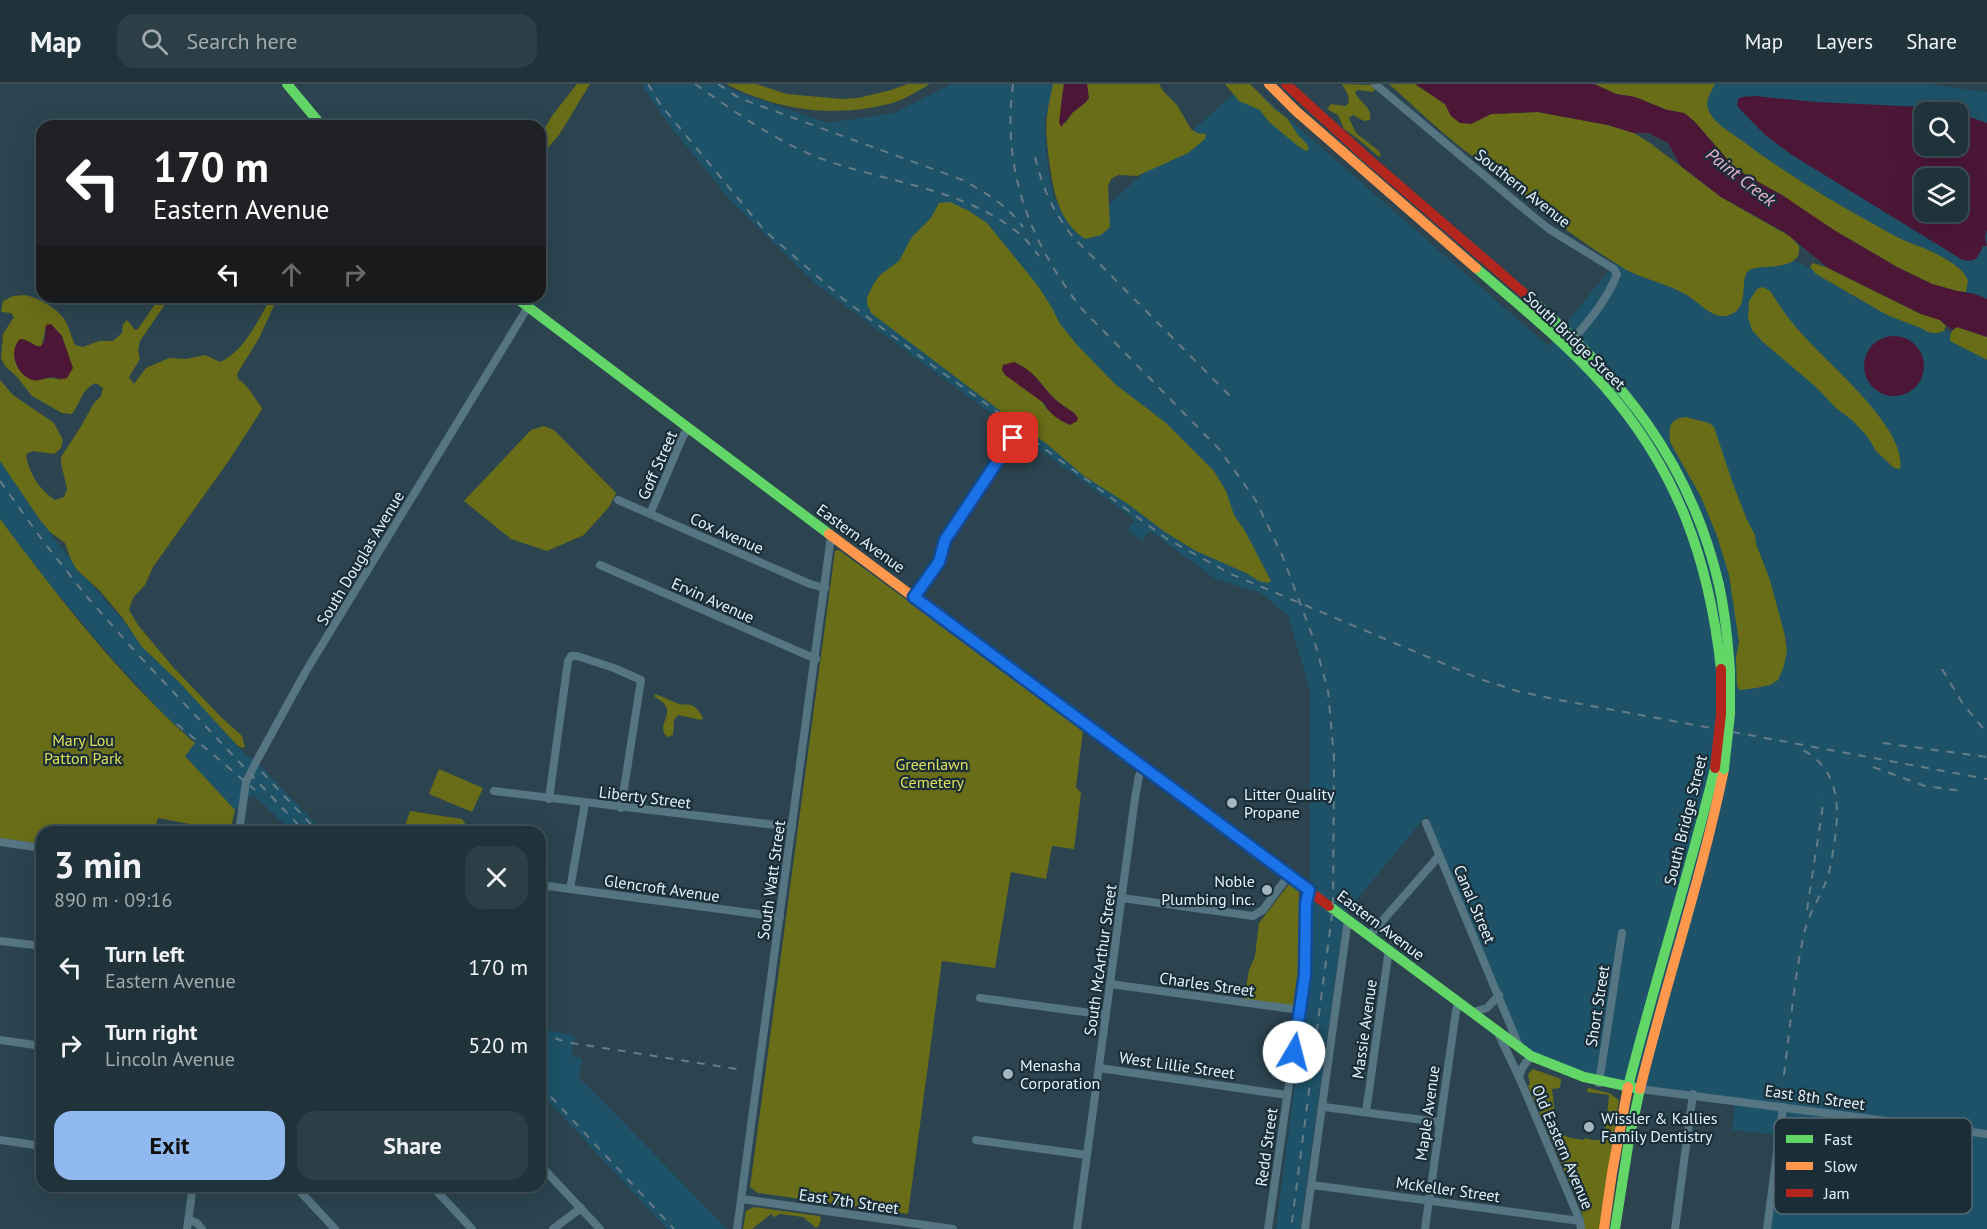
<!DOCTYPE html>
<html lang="en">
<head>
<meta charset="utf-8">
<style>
  :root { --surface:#20333b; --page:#2d3f46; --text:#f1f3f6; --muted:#a2aaaf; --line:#3d4e55; --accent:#90b9f0 }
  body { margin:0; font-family:"PT Sans",sans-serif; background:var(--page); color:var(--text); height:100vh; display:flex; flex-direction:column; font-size:22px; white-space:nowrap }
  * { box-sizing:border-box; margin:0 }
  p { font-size:20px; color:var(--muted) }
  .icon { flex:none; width:33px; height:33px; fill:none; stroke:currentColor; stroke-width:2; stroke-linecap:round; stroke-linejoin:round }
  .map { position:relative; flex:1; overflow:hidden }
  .drawer { position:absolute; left:36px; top:742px; width:510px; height:366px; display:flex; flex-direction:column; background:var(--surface); border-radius:18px; box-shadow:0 6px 24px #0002,0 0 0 2px var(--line) }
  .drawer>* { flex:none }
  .banner { position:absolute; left:36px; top:36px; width:510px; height:183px; border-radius:18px; box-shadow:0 6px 24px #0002,0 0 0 2px var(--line); background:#202124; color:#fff; overflow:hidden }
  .buttons { position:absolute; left:1914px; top:18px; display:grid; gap:12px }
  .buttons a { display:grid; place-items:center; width:54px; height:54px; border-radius:12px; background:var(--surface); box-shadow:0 6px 24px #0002,0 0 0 2px var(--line); font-size:30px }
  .pin { position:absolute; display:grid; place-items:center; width:51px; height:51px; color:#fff; margin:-26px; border-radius:12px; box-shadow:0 3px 9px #0006 }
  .me { position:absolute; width:66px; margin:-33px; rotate:8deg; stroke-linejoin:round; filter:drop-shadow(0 0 4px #0008) }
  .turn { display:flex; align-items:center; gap:21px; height:126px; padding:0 18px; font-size:27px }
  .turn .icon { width:78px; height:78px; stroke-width:2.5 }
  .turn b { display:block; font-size:42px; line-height:51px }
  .lanes { display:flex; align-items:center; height:57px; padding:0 18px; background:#0003; justify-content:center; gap:30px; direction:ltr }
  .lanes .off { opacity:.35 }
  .round { display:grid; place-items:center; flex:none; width:63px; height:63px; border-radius:18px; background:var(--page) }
  .headline { display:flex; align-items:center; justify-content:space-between; height:102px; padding:0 18px }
  h1 { font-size:36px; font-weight:800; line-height:45px }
  .cta { display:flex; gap:12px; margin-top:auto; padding:12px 18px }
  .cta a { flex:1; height:69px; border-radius:18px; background:var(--accent); color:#111; font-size:24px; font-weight:800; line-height:69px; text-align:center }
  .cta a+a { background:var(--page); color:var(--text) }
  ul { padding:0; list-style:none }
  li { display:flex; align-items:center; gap:18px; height:78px; padding:0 18px }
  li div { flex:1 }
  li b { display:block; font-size:22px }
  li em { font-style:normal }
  header { display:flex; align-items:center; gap:36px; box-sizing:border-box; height:84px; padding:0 30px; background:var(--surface); border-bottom:2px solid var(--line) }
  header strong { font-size:28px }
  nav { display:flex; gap:33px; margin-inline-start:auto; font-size:21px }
  .search { width:420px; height:54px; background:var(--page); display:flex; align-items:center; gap:15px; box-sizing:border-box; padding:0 21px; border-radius:18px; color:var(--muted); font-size:22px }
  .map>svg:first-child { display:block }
  .built { fill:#1d5268; fill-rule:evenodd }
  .green { fill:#696d17; fill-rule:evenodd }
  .water { fill:#4c1737; fill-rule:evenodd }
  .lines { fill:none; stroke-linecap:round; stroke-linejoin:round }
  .street { stroke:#567582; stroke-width:8 }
  .fast { stroke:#63d668; stroke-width:10 }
  .slow { stroke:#ff974d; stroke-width:10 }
  .jam { stroke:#b3261e; stroke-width:10 }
  .rail { stroke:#667d86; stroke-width:2; stroke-dasharray:8 8; stroke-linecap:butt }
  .fast-bridge { stroke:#63d668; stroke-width:10 }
  .jam-bridge { stroke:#b3261e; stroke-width:10 }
  .route-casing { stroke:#114b97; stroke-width:15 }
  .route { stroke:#1a73e8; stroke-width:10 }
  .poi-dot { fill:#a2b7c1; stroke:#1b2e37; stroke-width:2 }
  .labels { text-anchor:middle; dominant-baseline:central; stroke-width:4.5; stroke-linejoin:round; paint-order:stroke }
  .street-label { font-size:16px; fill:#e2f5ff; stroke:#1b2e37 }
  .park-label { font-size:16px; fill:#dfe05a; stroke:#1b2e37 }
  .poi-label { font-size:16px; fill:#e2f5ff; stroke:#1b2e37; text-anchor:start }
  .water-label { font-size:18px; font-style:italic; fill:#eeb3ce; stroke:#1b2e37 }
  .key { fill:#1b2e37; stroke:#576a73; stroke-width:1.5 }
  .key-label { font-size:16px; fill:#e2f5ff }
</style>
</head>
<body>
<header>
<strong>Map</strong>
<div class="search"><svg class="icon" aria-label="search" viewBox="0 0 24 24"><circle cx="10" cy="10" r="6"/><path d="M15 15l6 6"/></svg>Search here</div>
<nav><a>Map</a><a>Layers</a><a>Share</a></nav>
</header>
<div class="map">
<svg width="1987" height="1145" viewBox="0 0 1987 1145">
  <rect width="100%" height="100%" fill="#2b444f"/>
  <g class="built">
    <path d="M641 0H723L734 7 828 39 894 29 952 0H1055L1045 35 1046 71 1053 112 1076 149 1245 0H1249L1548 262 1665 117 1987 266V1145H1764L1778 1051 1732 1046 1735 1018 1642 1006 1570 987 1522 963 1427 731 1348 826 1343 839 1300 1145H1276L1310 885V606L1288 532 1261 509 1214 494 1150 447 1142 457 1128 446 1135 436 817 201 731 117 670 42Z"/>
    <path d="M1695 0H1928L1987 8V221L1853 149 1688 23ZM1924 28H1958V62H1924ZM1924 94H1958V128H1924Z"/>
    <path d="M0 373 55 456 108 520 244 669 262 683 323 748H292L253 710 235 726 184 672 195 658 165 632 107 568 45 495 0 435Z"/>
    <path d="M540 936H543V945L575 952 571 972 582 974 579 995 588 1002 727 1145H667L540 1008Z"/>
  </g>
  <g class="green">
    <path d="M577 0H590L559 51 540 73V48L547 41 551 33Z"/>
    <path d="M726 0H756L787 10 842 15 858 14 891 6 908 0H930C917 7 903 17 889 20 833 34 776 26 726 0Z"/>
    <path d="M1053 0H1064L1061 21 1065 40 1072 29 1086 18 1088 14 1087 0H1159L1163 7 1177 21 1191 45 1197 49 1206 50 1205 55 1188 69 1137 92 1119 91 1112 94 1108 101 1110 143 1101 151 1085 155C1060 138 1054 111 1050 83 1048 66 1045 49 1047 32 1048 21 1051 11 1053 0Z"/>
    <path d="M1225 0H1250L1276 26 1287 34 1298 51 1307 60 1309 65 1306 67 1298 62 1269 38 1260 26 1239 17Z"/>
    <path d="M1342 0 1372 1 1375 6 1373 8 1358 6 1355 8C1359 19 1373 22 1370 36L1364 37 1353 31 1349 34 1356 49 1379 67 1381 71 1379 73 1358 55 1344 45 1338 31 1327 25 1331 20 1345 22 1349 19 1348 11Z"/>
    <path d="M1389 0H1415L1445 20 1451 32 1471 40 1491 30 1538 28 1608 41 1634 49 1650 59 1721 113 1791 153 1799 162C1802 187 1767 180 1752 185 1735 190 1755 226 1726 232 1712 235 1696 215 1683 209 1663 198 1640 195 1620 182 1584 159 1545 133 1515 101 1511 97 1509 91 1504 87 1498 80 1487 81 1479 77 1475 75 1472 71 1468 69 1440 48 1415 23 1389 0Z"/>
    <path d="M1594 0H1715C1711 8 1705 16 1708 25 1713 39 1730 48 1741 56 1781 86 1824 113 1868 137 1883 145 1897 154 1913 160 1928 165 1964 181 1968 197L1966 208 1957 207 1932 200 1897 183 1817 136 1782 111 1749 93 1733 82 1694 37 1684 29 1667 26 1635 13 1616 10Z"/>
    <path d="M950 118 969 127 987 139 1038 202 1052 224 1060 240 1078 262 1115 300 1166 339 1214 387 1226 407 1234 431 1245 447 1271 497 1268 499 1259 497 1246 489 1196 467 1165 448 1128 420 1084 392 1047 360 1023 344 871 229 867 220V214L873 201 880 191 899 177 912 153 931 134 939 119ZM1014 278C1035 288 1040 301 1056 316 1061 321 1069 325 1076 330L1047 325Z"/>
    <path d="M1813 179 1828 184 1921 230 1940 236 1946 242 1944 247C1937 250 1929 250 1923 245L1887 231 1816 190 1810 183Z"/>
    <path d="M1763 203 1770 207C1780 222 1790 238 1803 251 1828 280 1908 345 1900 385L1894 384 1876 367 1867 352 1852 336 1836 324 1816 303 1763 258 1752 246 1748 234 1749 217 1757 205Z"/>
    <path d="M25 211C39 214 59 225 66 238 70 245 71 253 75 261L83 263 99 257H113L122 249 123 240 127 236 135 246 138 245 160 213H170L140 257 138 266 140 275 129 293 134 300 146 284 169 274 186 275 205 271 220 278C244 268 259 235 271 213H278L259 254 237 290 238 295C251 304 253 313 262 324L261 327 230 375 153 483 145 501 133 514 129 526 138 541 173 583 220 632 242 652 245 663 242 664 237 661 179 598 142 563 122 533 100 507 77 486 71 476 65 459 50 448 40 436 0 377V296L13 311 54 339 63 356 61 364 54 370 33 367 28 369 26 371C29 390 40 406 55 416L64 413 67 405 61 379V373L80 344 94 319 101 312 103 304 96 299C81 305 81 319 72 330L62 329 32 312 17 293 5 282 1 274 3 250 14 233 11 229 1 228 3 217 13 212ZM46 241 61 296C37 288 40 307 17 283L35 262H42Z"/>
    <path d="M1957 243 1987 253V276L1950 257C1950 250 1951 246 1957 243Z"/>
    <path d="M1686 333 1709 339 1714 343 1733 400 1747 436 1755 451 1756 460 1770 496 1785 552 1787 567 1784 582 1778 596 1770 601 1756 604 1740 606 1737 602 1736 573 1739 558 1729 491 1717 452 1701 413 1670 358C1669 343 1669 335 1686 333Z"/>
    <path d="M544 342 554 346 616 409 609 423 584 451 547 467 511 455 464 417 531 346Z"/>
    <path d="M0 435C59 514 121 594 195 659L185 672 235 726 230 748 158 734 154 748H42V760L0 754Z"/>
    <path d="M839 466 1083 646 1076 703 1081 709 1074 765 1052 762 1046 795 1011 788 995 884 942 877 908 1130 758 1109 750 1103 835 467Z"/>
    <path d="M655 610C662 612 667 615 674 618 687 625 692 613 703 634L701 636 678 631 674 636 673 651 667 653C656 641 673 632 665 621 663 617 657 615 654 612Z"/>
    <path d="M439 685 483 704 472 728 429 710Z"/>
    <path d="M410 727 462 735 465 739 463 748H407L406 739Z"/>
    <path d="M1289 800 1299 807V884L1294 922 1244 915 1249 886 1255 872 1259 839Z"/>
    <path d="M1533 985 1561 995 1560 1004 1552 1005 1557 1042C1562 1055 1573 1054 1584 1056L1585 1054 1592 1056H1602L1605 1049 1609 1011 1587 1008 1588 1004 1609 1009 1619 1016 1600 1145H1584L1582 1128 1528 1002 1530 1000 1528 990Z"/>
    <path d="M754 1123 820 1132 821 1135 819 1142 816 1144 803 1133 780 1130 774 1133 771 1130 752 1145H743L746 1127Z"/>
  </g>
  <g class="water">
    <path d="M1064 0H1087L1089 14 1086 18 1072 29 1061 43 1059 38Z"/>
    <path d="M1415 0H1594L1616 10 1635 13 1667 26 1684 29 1694 37 1733 82 1749 93 1782 111 1837 148 1897 183 1932 200 1957 207 1975 210 1987 215V253L1957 243 1952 246 1940 236 1921 230 1828 184 1786 149 1721 113 1681 82 1668 59 1649 49H1634L1608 41 1538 28 1491 30 1471 40 1460 39 1451 32 1445 20Z"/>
    <path d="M1755 12 1816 18 1924 23 1954 28H1924V62H1958V29L1987 39V146L1985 153 1987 162H1983C1978 174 1975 180 1961 175L1792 71 1765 51 1737 22 1738 15 1742 13ZM1924 94H1958V128H1924Z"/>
    <path d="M51 240 62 252 73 284 67 294C61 296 59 294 53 293 45 293 38 299 30 295 16 289 8 267 20 255 28 255 32 261 40 263L45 256 46 241Z"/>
    <circle cx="1894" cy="282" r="30"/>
    <path d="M1014 278C1037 288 1040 301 1056 316 1063 323 1073 326 1078 334L1077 337 1070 341C1059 336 1049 330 1044 319L1005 291 1002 286 1003 281Z"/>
  </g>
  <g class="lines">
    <g class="street">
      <path d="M1375 0 1529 129 1549 145 1614 185 1617 190C1607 217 1585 242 1566 263"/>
      <path d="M618 416 810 500 825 504"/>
      <path d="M650 430 683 352 689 344"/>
      <path d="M600 481 816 575"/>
      <path d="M914 513 939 478 948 451 1013 354"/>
      <path d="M494 707 792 743"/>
      <path d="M549 715 568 577 571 572H577L614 584 641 596 621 724"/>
      <path d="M1426 739 1519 962"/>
      <path d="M239 748 246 698 256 678 306 587 528 223"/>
      <path d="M0 758 42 764"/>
      <path d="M540 801 780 833"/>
      <path d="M570 805 585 719"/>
      <path d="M1122 814 1253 832 1263 826 1289 791"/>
      <path d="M1370 851 1439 772"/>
      <path d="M0 857 42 862"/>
      <path d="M1110 900 1300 926"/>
      <path d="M980 914 1106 931"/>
      <path d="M1473 928 1487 924 1499 911"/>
      <path d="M1499 951 1519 993"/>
      <path d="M0 956 42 962"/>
      <path d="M1531 972 1522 984 1519 993 1580 1137 1581 1145"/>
      <path d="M1099 984 1287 1011"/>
      <path d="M1599 999 1622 849"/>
      <path d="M1640 1005 1987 1050"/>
      <path d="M1324 1023 1439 1038"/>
      <path d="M1366 1028 1389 865"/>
      <path d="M0 1056 42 1062"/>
      <path d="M976 1056 1087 1071"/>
      <path d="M540 1081 600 1145"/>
      <path d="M1312 1101 1580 1137"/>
      <path d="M295 1102 335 1145"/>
      <path d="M432 1102 472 1145"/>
      <path d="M742 1115 953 1145"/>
      <path d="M189 1136 197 1139 202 1145"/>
      <path d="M187 1145 193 1102"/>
      <path d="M553 1145 581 1124"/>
      <path d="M737 1145 831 452"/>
      <path d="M1077 1145 1135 714 1139 692 1143 683"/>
      <path d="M1268 1145 1305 889 1306 819 1309 806"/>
      <path d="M1305 1145 1348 835"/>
      <path d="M1425 1145 1456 927 1459 917"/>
      <path d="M1675 1145 1693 1010"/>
      <path d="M1767 1145 1783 1023"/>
    </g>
    <g class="fast">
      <path d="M287 0 322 42"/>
      <path d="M1476 184C1519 221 1565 258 1603 301 1677 385 1709 475 1721 585"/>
      <path d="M1526 211C1621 293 1690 376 1719 501 1725 529 1728 558 1730 587"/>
      <path d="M515 213 829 450"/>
      <path d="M1329 822 1531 972 1584 993 1640 1005 1629 1056 1615 1145"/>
      <path d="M1628 1003C1655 896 1689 791 1715 684"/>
    </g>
    <g class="slow">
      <path d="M1269 0 1296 27 1476 184"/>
      <path d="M829 450 1140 682"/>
      <path d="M1640 1005C1666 898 1702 793 1724 685"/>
      <path d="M1604 1145 1612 1089 1628 1003"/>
    </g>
    <g class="jam">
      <path d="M1286 0 1365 72 1526 211"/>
      <path d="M1140 682 1329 822"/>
    </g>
    <g class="rail">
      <path d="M648 0 660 20 765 147 842 214 929 279 999 329 1045 365 1167 455 1231 490 1480 595 1517 607 1554 615 1987 695"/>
      <path d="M695 0C734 27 772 55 817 73 884 99 964 103 1021 151 1028 157 1033 165 1039 172"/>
      <path d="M718 0 739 14 963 96C986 109 1008 122 1023 143"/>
      <path d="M1013 0C1002 87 1029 156 1081 224L1219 365 1255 415 1282 471 1315 559 1328 607 1334 674 1333 823 1291 1145"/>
      <path d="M1035 73C1043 105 1052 126 1073 153L1234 316"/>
      <path d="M0 397 43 457 88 514 132 564 305 748"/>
      <path d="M1942 585 1963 620 1987 649"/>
      <path d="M177 640 255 706"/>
      <path d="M1883 659 1987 673"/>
      <path d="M1873 683 1925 702 1963 707"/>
      <path d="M262 688 318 748"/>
      <path d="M1807 826 1824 715"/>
      <path d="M540 949 566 958 737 985"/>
      <path d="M1784 991C1790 944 1794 896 1804 850 1808 830 1820 814 1827 795 1831 782 1833 768 1835 754 1840 717 1837 682 1799 664"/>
      <path d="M540 1001 674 1145"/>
    </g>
    <path class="fast-bridge" d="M1724 685 1730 630V587"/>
    <path class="jam-bridge" d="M1715 684 1721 630V585"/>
  </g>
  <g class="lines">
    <g class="route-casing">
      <path id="route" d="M1013 354 945 456 939 478 914 513 1309 806 1306 819 1305 890 1294 968"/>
    </g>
    <use href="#route" class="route"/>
  </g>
  <g class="poi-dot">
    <circle cx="1232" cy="719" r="6"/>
    <circle cx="1267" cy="806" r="6"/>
    <circle cx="1008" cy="990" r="6"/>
    <circle cx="1589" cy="1043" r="6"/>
  </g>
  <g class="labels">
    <g class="street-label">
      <text transform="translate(1523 104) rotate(38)">Southern Avenue</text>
      <text transform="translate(1575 256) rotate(44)">South Bridge Street</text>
      <text transform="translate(657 381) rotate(-66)">Goff Street</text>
      <text transform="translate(727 449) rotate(24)">Cox Avenue</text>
      <text transform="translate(861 454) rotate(36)">Eastern Avenue</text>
      <text transform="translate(360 474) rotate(-59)">South Douglas Avenue</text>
      <text transform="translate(713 516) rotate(24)">Ervin Avenue</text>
      <text transform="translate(645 713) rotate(7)">Liberty Street</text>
      <text transform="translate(1685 736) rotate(-76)">South Bridge Street</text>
      <text transform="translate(771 796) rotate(-82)">South Watt Street</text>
      <text transform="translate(662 804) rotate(8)">Glencroft Avenue</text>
      <text transform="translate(1475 820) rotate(67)">Canal Street</text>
      <text transform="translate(1381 841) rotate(37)">Eastern Avenue</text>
      <text transform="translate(1100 876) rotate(-82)">South McArthur Street</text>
      <text transform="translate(1207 900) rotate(8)">Charles Street</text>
      <text transform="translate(1597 922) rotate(-81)">Short Street</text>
      <text transform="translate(1364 945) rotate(-82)">Massie Avenue</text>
      <text transform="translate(1177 981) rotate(8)">West Lillie Street</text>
      <text transform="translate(1815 1013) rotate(8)">East 8th Street</text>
      <text transform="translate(1427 1029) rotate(-82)">Maple Avenue</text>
      <text transform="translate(1266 1063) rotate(-82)">Redd Street</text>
      <text transform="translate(1563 1063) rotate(67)">Old Eastern Avenue</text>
      <text transform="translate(1448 1105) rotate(8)">McKeller Street</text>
      <text transform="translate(849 1117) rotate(8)">East 7th Street</text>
    </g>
    <g class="park-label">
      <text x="83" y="656">Mary Lou<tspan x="83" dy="18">Patton Park</tspan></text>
      <text x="932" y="680">Greenlawn<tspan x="932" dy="18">Cemetery</tspan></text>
    </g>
    <g class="poi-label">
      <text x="1244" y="710">Litter Quality<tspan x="1244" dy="18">Propane</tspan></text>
      <text x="1255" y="797" text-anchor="end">Noble<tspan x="1255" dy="18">Plumbing Inc.</tspan></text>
      <text x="1020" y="981">Menasha<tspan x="1020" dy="18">Corporation</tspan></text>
      <text x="1601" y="1034">Wissler &amp; Kallies<tspan x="1601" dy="18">Family Dentistry</tspan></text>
    </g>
    <g class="water-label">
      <text transform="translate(1741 93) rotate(38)">Paint Creek</text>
    </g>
  </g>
  <rect x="1774" y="1034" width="198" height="96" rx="9" class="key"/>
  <rect x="1786" y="1051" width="27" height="8" fill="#63d668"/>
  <rect x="1786" y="1078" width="27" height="8" fill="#ff974d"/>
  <rect x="1786" y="1105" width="27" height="8" fill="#b3261e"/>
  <g class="key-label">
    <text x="1824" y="1061">Fast</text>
    <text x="1824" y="1088">Slow</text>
    <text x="1824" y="1115">Jam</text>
  </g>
</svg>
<div class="buttons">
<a><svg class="icon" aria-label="search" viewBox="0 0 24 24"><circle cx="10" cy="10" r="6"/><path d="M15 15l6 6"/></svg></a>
<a><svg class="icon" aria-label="layers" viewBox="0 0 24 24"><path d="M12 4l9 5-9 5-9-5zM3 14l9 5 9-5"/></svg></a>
</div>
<div class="pin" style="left:1013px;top:354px;background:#d93025"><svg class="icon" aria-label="arrive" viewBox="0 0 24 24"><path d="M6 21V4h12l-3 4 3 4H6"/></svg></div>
<svg class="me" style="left:1294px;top:968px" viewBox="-20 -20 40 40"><circle r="19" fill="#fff"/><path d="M0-13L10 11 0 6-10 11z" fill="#1a73e8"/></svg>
<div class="banner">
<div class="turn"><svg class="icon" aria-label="left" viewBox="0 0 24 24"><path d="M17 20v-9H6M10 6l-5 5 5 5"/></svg><div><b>170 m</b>Eastern Avenue</div></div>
<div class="lanes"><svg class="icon" aria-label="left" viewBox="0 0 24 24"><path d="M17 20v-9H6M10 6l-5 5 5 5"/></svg><svg class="icon off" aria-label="ahead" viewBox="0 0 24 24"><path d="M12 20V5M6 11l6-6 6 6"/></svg><svg class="icon off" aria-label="right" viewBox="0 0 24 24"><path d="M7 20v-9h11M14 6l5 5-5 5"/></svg></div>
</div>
<section class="drawer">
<div class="headline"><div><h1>3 min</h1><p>890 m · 09:16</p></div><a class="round"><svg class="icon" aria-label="close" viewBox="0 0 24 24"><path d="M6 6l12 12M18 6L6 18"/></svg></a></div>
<ul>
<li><svg class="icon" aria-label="left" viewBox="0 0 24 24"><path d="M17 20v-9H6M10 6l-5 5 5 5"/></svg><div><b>Turn left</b><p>Eastern Avenue</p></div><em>170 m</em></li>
<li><svg class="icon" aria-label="right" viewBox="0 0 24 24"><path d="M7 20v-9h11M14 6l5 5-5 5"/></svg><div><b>Turn right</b><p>Lincoln Avenue</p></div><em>520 m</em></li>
</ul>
<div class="cta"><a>Exit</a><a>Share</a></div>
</section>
</div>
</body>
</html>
